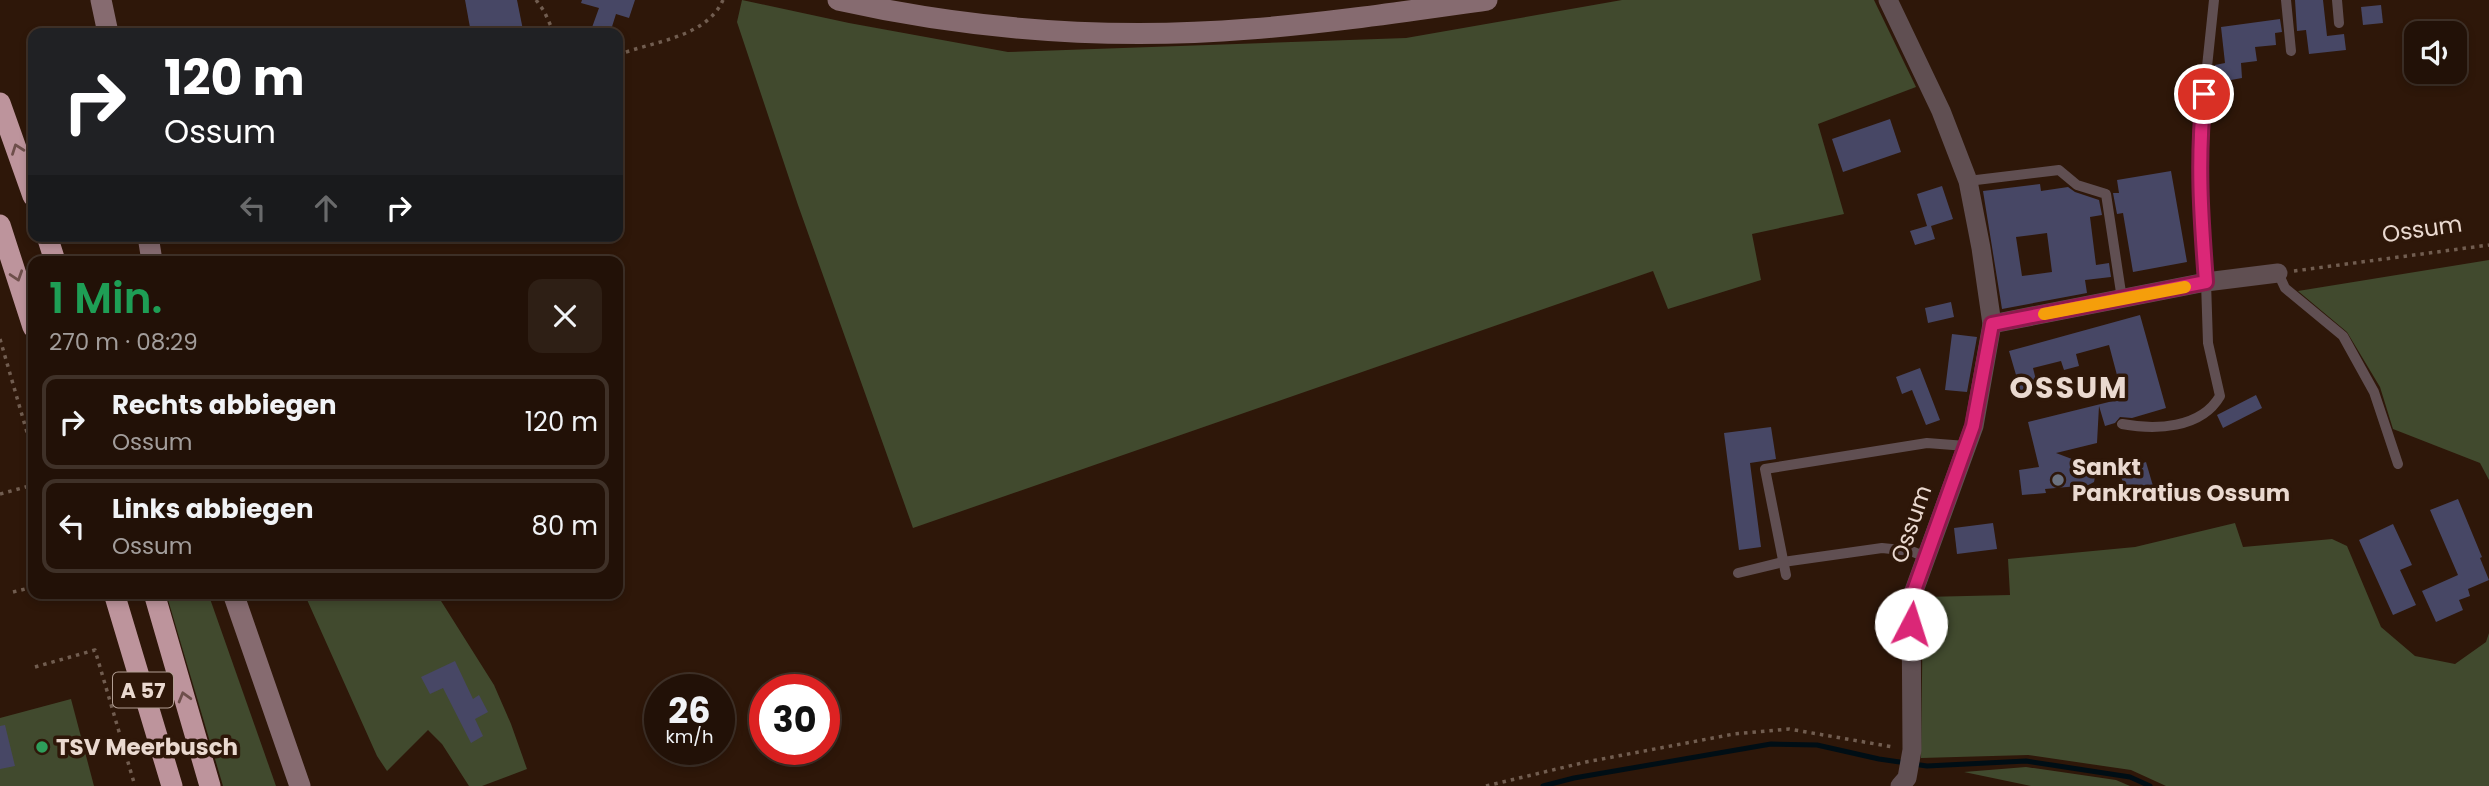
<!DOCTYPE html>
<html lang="de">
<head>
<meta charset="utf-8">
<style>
  :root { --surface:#221107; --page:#2e1f15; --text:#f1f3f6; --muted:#a29d9b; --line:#3f3128 }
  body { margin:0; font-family:Poppins,sans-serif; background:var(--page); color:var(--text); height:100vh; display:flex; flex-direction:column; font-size:26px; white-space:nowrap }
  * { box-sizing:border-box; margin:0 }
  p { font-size:23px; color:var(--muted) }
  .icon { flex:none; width:38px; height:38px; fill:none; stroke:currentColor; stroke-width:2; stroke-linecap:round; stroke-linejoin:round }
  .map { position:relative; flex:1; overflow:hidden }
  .panel { position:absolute; left:28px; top:256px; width:595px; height:343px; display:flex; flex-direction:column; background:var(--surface); border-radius:14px; box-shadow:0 4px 10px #0003,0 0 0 2px var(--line) }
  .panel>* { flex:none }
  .hud { position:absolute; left:28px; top:28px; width:595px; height:214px; border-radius:14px; box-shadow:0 4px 10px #0003,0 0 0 2px var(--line); background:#202124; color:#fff; overflow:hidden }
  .controls { position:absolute; left:2404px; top:21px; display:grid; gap:14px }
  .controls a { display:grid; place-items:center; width:63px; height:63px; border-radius:14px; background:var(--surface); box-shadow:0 4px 10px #0003,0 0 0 2px var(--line); font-size:35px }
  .speed { position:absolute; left:644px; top:674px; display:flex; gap:14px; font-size:35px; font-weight:700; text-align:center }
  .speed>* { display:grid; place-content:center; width:91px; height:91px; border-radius:50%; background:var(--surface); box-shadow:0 4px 10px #0003,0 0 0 2px var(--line); line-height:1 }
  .speed small { font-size:18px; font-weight:400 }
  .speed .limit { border:10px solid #d22; background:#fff; color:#111 }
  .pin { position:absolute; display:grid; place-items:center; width:60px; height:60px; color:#fff; margin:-30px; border:4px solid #fff; border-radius:50%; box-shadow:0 2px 7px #0007 }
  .me { position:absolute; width:77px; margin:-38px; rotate:5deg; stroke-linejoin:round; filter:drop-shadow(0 0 5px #0008) }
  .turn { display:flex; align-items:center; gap:24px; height:147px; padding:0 21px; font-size:32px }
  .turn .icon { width:91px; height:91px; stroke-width:2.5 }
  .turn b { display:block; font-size:49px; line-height:60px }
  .lanes { display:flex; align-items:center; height:66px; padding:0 21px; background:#0003; justify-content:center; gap:35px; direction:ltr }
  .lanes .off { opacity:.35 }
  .round { display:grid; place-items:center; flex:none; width:74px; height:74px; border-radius:14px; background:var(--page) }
  .overview { display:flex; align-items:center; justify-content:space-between; height:119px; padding:0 21px }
  h1 { font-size:42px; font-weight:600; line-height:52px; color:#1e9e55 }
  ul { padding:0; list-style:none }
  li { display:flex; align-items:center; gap:21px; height:94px; margin:0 14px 10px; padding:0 7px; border:4px solid var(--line); border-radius:14px }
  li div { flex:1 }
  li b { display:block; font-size:26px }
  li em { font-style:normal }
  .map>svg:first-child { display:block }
  .green { fill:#414a2e }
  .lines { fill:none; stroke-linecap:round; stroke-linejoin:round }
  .stream { stroke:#000e15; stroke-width:5 }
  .building { fill:#474765; fill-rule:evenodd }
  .path { stroke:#715d50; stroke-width:3.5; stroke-dasharray:3.5 5; stroke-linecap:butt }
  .lane { stroke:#604f52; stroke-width:10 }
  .street { stroke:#604f52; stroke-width:19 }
  .secondary { stroke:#866b70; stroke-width:21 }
  .highway { stroke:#bd949c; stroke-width:21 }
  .oneway { stroke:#6e4f4b }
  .route-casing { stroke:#8e194d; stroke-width:18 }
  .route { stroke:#db2777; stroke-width:12 }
  .slow { stroke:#f59e0b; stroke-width:12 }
  .worship-dot { fill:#6b7280; stroke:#2e1709; stroke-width:2.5 }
  .leisure-dot { fill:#2e9e5b; stroke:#2e1709; stroke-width:2.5 }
  .labels { text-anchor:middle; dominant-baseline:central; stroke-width:7; stroke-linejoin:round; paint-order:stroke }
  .shield { fill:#2e1709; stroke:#b29f94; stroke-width:2 }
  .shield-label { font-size:21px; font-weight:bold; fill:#ead9d0 }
  .street-label { font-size:23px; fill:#ead9d0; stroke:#2e1709 }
  .poi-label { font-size:23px; font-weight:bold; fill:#ead9d0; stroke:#2e1709; text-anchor:start }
  .district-label { font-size:30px; font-weight:bold; letter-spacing:2px; fill:#ead9d0; stroke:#2e1709 }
</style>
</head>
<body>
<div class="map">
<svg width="2489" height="786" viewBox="0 0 2489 786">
  <rect width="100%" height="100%" fill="#2e1709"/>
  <g class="green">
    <path d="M742 0 849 23 1008 52 1406 38 1622 0H1874L1916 87 1818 124 1844 214 1752 234 1761 280 1668 309 1653 271 913 528 798 205 737 22Z"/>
    <path d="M2489 260V480L2480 463 2393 429 2380 387 2347 332 2298 291Z"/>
    <path d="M2235 523 2243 547 2332 539 2347 546 2381 627 2415 656 2455 664 2486 642 2489 633V786H2166L2131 770 2028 755 1921 758 1923 597 2010 595 2008 559 2135 547Z"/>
    <path d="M166 593H208L276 786H223Z"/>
    <path d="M304 593H436L494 685 511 724 527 769 482 786H469L442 744 428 730 387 771 377 756Z"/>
    <path d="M71 699 94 786H0V718Z"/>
    <path d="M2026 767 2116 780 2130 786H2031L1964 772Z"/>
  </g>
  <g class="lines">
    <path class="stream" d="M1543 786 1574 778 1771 744 1817 745 1879 759 1927 766 2026 761 2130 777 2150 786"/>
  </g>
  <g class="building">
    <path d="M465 0H517L523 30 505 33H471Z"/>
    <path d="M582 0H635L629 18 616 14 610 33H590L599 8 581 3Z"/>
    <path d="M2295 0H2323L2327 36 2344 34 2346 50 2309 54 2306 30 2297 31Z"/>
    <path d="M2381 5 2383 23 2363 25 2361 7Z"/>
    <path d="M2280 19 2282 32 2275 33 2276 45 2255 47 2257 61 2241 63 2242 78 2231 80V86L2212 88 2215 65 2225 63 2221 27Z"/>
    <path d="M1890 119 1901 152 1843 172 1832 139Z"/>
    <path d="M2171 171 2187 262 2133 272 2123 213 2117 214 2113 193H2119L2117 180Z"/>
    <path d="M2040 184 2041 191 2068 187 2075 192 2099 200 2102 215 2090 217 2096 265 2109 263 2111 277 2085 280 2087 293 2002 309 1983 191ZM2047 233 2052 272 2022 276 2016 237Z"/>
    <path d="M1942 186 1953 219 1931 226 1935 239 1915 245 1910 231 1927 226 1917 194Z"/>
    <path d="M1951 302 1954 317 1928 323 1925 308Z"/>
    <path d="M2140 315 2166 408 2132 418 2120 417 2115 423 2105 426 2099 406 2097 443 2056 453 2093 467 2096 472 2094 482 2079 490 2078 486 2045 489 2046 493 2022 495 2019 470 2039 467 2028 422 2117 400 2116 395 2122 394 2109 345 2076 354 2079 366 2064 370 2061 361 2033 368 2038 388 2021 392 2009 351Z"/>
    <path d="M1952 334 1977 337 1967 392 1945 390Z"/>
    <path d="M1920 368 1940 420 1926 425 1912 390 1902 394 1896 377Z"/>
    <path d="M2256 395 2262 408 2223 428 2217 415Z"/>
    <path d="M1771 427 1776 459 1750 463 1761 547 1739 550 1724 433Z"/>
    <path d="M2146 462 2153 486 2127 494 2119 471Z"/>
    <path d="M2458 499 2482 557 2480 558 2489 580 2468 589 2470 596 2459 600 2463 610 2436 622 2422 591 2458 575 2430 510Z"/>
    <path d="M1993 523 1997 549 1957 554 1954 528Z"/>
    <path d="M2393 524 2412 565 2400 570 2416 605 2393 615 2359 540Z"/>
    <path d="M455 661 473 699 479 695 488 712 475 719 483 736 471 743 443 688 430 694 421 677Z"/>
    <path d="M5 725 15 766 0 769V726Z"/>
  </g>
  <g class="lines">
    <g class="path">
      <path d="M536 0 544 11 554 33"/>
      <path d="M618 55C653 41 706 38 723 0"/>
      <path d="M2294 271 2489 245"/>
      <path d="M0 339 33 453"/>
      <path d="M0 494 33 485"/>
      <path d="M13 592 33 587"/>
      <path d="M35 667 95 650 135 786"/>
      <path d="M1486 786 1586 762 1734 734 1789 729 1893 747"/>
    </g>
    <g class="lane">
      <path d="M2286 0 2291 51"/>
      <path d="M2337 0 2339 23"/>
      <path d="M1968 181 2059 170 2077 185 2106 194 2122 299"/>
      <path d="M2278 273 2285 288 2343 336 2374 392 2398 464"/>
      <path d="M2122 424C2155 430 2201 429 2220 396L2208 343 2206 282 2199 197V143L2214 0"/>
      <path d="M1738 573 1783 562 1882 548 1911 551 1926 557"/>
      <path d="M1786 575 1765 469 1927 443 1966 446"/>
    </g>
    <g class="street">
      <path d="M1888 0 1941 111 1968 181 1981 248 1992 324 1974 426 1911 599 1912 750 1907 778 1900 786"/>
      <path d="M1992 324 2206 282 2278 273"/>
    </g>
    <g class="secondary">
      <path d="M101 0 108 33"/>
      <path d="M838 0C972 30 1113 40 1250 29 1329 23 1408 11 1487 0"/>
      <path d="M148 236 152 261"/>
      <path d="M233 593 300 786"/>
    </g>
    <g class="highway">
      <path d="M0 103 33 196"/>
      <path d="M0 225 33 327"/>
      <path d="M47 236 55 261"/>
      <path d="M114 593 172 786"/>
      <path d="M154 593 210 786"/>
    </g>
  </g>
  <defs><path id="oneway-chevron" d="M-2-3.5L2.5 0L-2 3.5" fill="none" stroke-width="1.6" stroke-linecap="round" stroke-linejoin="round" transform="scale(1.75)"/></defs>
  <g class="oneway">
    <use href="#oneway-chevron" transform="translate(17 149) rotate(-110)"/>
    <use href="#oneway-chevron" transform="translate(17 276) rotate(72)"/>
    <use href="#oneway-chevron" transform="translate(184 697) rotate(-106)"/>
  </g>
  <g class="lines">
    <g class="route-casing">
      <path id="route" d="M1911 624V599L1973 426 1992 324 2206 282C2201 217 2197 160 2204 94"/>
    </g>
    <use href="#route" class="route"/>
    <path class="slow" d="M2044 314 2185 287"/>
  </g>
  <circle class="worship-dot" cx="2058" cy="480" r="7"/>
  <circle class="leisure-dot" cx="42" cy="747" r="7"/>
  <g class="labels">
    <rect class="shield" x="113" y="672.5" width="60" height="35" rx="5"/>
    <g class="shield-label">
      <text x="143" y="690">A 57</text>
    </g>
    <g class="street-label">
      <text transform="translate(2422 229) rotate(-8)">Ossum</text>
      <text transform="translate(1911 524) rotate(-71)">Ossum</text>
    </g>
    <g class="poi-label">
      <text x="2072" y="467">Sankt<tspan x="2072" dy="26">Pankratius Ossum</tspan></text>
      <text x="56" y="747">TSV Meerbusch</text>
    </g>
    <g class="district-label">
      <text x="2069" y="387">OSSUM</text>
    </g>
  </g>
</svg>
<div class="controls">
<a><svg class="icon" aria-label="sound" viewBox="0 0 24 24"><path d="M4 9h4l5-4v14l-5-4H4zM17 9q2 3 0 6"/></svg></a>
</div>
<div class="speed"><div>26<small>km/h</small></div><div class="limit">30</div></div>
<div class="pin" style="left:2204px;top:94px;background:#d93025"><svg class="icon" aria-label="arrive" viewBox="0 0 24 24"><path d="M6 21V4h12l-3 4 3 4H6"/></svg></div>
<svg class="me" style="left:1911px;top:624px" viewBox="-20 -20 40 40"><circle r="19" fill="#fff"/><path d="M0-13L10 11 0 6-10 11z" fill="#db2777"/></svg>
<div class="hud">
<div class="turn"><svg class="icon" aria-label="right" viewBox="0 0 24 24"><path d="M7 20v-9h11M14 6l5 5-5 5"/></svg><div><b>120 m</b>Ossum</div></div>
<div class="lanes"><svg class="icon off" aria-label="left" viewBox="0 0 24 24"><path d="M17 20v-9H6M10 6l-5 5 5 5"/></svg><svg class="icon off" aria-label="ahead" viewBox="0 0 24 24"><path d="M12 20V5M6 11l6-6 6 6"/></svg><svg class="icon" aria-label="right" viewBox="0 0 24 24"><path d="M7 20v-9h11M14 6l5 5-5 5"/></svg></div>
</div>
<section class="panel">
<div class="overview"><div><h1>1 Min.</h1><p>270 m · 08:29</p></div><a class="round"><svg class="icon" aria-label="close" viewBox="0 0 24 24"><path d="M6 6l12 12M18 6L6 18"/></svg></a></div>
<ul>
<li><svg class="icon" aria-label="right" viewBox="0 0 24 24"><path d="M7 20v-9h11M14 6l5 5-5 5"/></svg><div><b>Rechts abbiegen</b><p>Ossum</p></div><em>120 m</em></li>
<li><svg class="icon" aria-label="left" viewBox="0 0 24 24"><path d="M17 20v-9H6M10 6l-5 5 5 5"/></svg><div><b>Links abbiegen</b><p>Ossum</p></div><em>80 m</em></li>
</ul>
</section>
</div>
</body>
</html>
